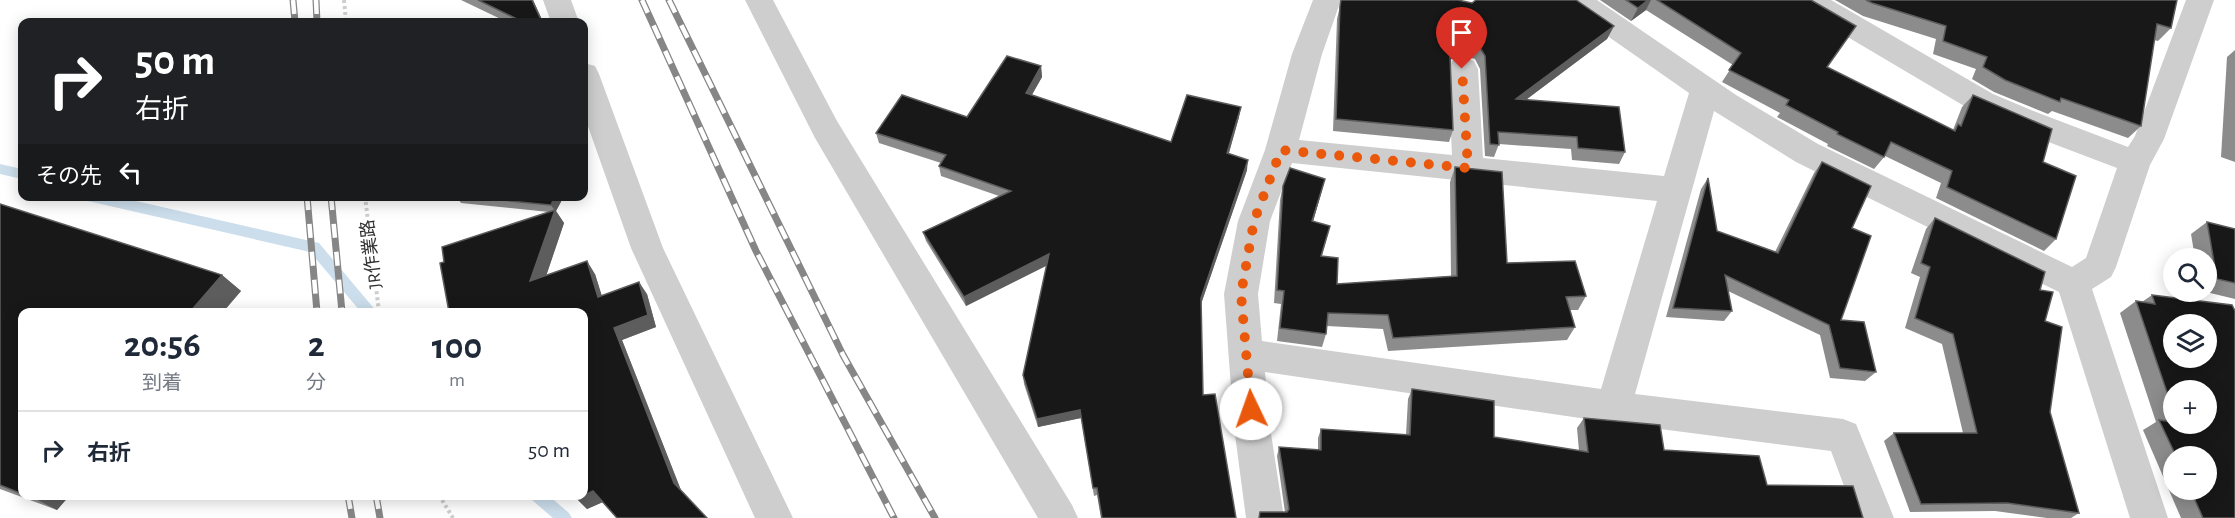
<!DOCTYPE html>
<html lang="ja">
<head>
<meta charset="utf-8">
<style>
  :root { --surface:#fff; --page:#f6f6f7; --text:#1f2937; --muted:#747a83; --line:#e0e1e3 }
  body { margin:0; font-family:"Alegreya Sans","Noto Sans JP",sans-serif; background:var(--page); color:var(--text); height:100vh; display:flex; flex-direction:column; font-size:22px; white-space:nowrap }
  * { box-sizing:border-box; margin:0 }
  p { font-size:20px; color:var(--muted) }
  .icon { flex:none; width:33px; height:33px; fill:none; stroke:currentColor; stroke-width:2; stroke-linecap:round; stroke-linejoin:round }
  .map { position:relative; flex:1; overflow:hidden }
  .panel { position:absolute; left:18px; top:308px; width:570px; height:192px; display:flex; flex-direction:column; background:var(--surface); border-radius:12px; box-shadow:0 3px 15px #0003 }
  .panel>* { flex:none }
  .banner { position:absolute; left:18px; top:18px; width:570px; height:183px; border-radius:12px; box-shadow:0 3px 15px #0003; background:#202124; color:#fff; overflow:hidden }
  .tools { position:absolute; left:2163px; top:248px; display:grid; gap:12px }
  .tools a { display:grid; place-items:center; width:54px; height:54px; border-radius:50%; background:var(--surface); box-shadow:0 3px 15px #0003; font-size:30px }
  .pin { position:absolute; display:grid; place-items:center; width:51px; height:51px; color:#fff; margin:-62px -26px; border-radius:50% 50% 50% 0; rotate:-45deg; box-shadow:0 0 6px #0007 }
  .pin .icon { rotate:45deg }
  .me { position:absolute; width:66px; margin:-33px; rotate:357deg; stroke-linejoin:round; filter:drop-shadow(0 0 4px #0008) }
  .turn { display:flex; align-items:center; gap:21px; height:126px; padding:0 18px; font-size:27px }
  .turn .icon { width:78px; height:78px; stroke-width:2.5 }
  .turn b { display:block; font-size:42px; line-height:51px }
  .then { display:flex; align-items:center; height:57px; padding:0 18px; background:#0003; gap:12px; font-size:22px }
  .eta { display:flex; justify-content:space-evenly; align-items:center; height:102px; text-align:center }
  .eta b { font-size:36px; font-weight:700; line-height:42px }
  ul { padding:0; list-style:none }
  li { display:flex; align-items:center; gap:18px; height:78px; padding:0 18px; border-top:2px solid var(--line) }
  li div { flex:1 }
  li b { display:block; font-size:22px }
  li em { font-style:normal }
  .map>svg:first-child { display:block }
  .lines { fill:none; stroke-linecap:round; stroke-linejoin:round }
  .stream { fill:#ccdeec; fill-rule:evenodd }
  .path { stroke:#cecece; stroke-width:4; stroke-dasharray:3 3; stroke-linecap:butt }
  .street { fill:#cecece; fill-rule:evenodd }
  .rail-casing { stroke:#868686; stroke-width:7 }
  .rail { stroke:#fff; stroke-width:4.5; stroke-dasharray:14; stroke-linecap:butt }
  .wall { fill:#8c8c8c; fill-rule:evenodd }
  .shaded-wall { fill:#5d5d5d }
  .building { fill:#181818; stroke:#5d5d5d; stroke-width:1.5; fill-rule:evenodd }
  .route { stroke:#ea580c; stroke-width:10; stroke-dasharray:0 18 }
  .labels { text-anchor:middle; dominant-baseline:central; stroke-width:6; stroke-linejoin:round; paint-order:stroke }
  .street-label { font-size:18px; fill:#313131; stroke:#fff }
</style>
</head>
<body>
<div class="map">
<svg width="2235" height="518" viewBox="0 0 2235 518">
  <rect width="100%" height="100%" fill="#fff"/>
  <g class="lines">
    <g class="stream">
      <path d="M0 164 22 169V179L0 174Z"/>
      <path d="M82 196H114L319 243 377 312H361L310 252 88 201Z"/>
      <path d="M529 495H548L569 513 572 518H553L532 500Z"/>
    </g>
    <g class="path">
      <path d="M344 0 346 22"/>
      <path d="M365 196 379 312"/>
      <path d="M439 495 453 518"/>
    </g>
    <g class="street">
      <path d="M543 0H571L579 22H551Z"/>
      <path d="M745 0H773L837 121 1072 505 1078 518H1038L815 138Z"/>
      <path d="M1313 0H1341L1322 54 1299 140 1452 155 1448 69 1452 61 1463 58 1474 61 1478 69 1483 158 1664 176 1689 93 1566 7 1562 0H1597L1736 95 1818 144 2072 267 2086 258 2117 168 2014 129 1971 110 1797 7 1793 0H1831L1993 94 2036 112 2128 147 2135 136 2186 0H2214L2164 139 2150 165 2116 267 2111 277 2092 289 2168 518H2130L2059 292 1796 162 1714 111 1635 394 1843 419 1856 424 1894 518H1856L1831 451 1614 423 1265 372 1270 427 1284 518H1246L1234 427 1224 294 1238 221 1265 150 1292 54ZM1292 163 1657 201 1601 389 1262 341 1258 294 1270 221Z"/>
      <path d="M584 63 595 66 599 74 663 248 793 518H755L631 248 584 115Z"/>
    </g>
    <g class="rail-casing">
      <g id="rail">
        <path d="M293 0 295 22"/>
        <path d="M316 0 317 22"/>
        <path d="M642 0 756 251 894 518"/>
        <path d="M669 0 843 355 935 518"/>
        <path d="M307 196 317 312"/>
        <path d="M331 196 342 312"/>
        <path d="M348 495 352 518"/>
        <path d="M376 495 380 518"/>
      </g>
    </g>
    <use href="#rail" class="rail"/>
  </g>
  <g class="wall">
    <path d="M461 0H533L543 22H507Z"/>
    <path d="M1600 0H1811L1827 67 1953 130 1962 107 1973 95 2043 162 2056 239 2044 251 1936 198 1941 183 1885 156 1874 169 1827 146 1828 144 1777 117 1780 113 1722 82 1733 65 1646 10 1631 21Z"/>
    <path d="M1835 0H2177L2171 28 2158 41 2154 40 2141 126 2128 138 2052 111 2048 114 1994 92 1972 79 1976 69 1933 54 1936 39 1863 16Z"/>
    <path d="M1472 3 1614 26 1607 39 1527 99 1625 152 1619 164 1572 160 1571 149 1499 144 1494 157 1485 156 1480 69 1475 59 1464 56 1451 59 1450 61 1453 130 1449 142 1333 131 1337 19 1340 6Z"/>
    <path d="M2235 50V162L2221 157 2227 57Z"/>
    <path d="M1041 66 1042 77 1032 95 1171 142 1239 117 1229 153 1247 170 1201 304 1203 395 1236 518H1101L1097 495 1094 496 1081 418 1038 427 1024 384 1023 375 1047 265 966 306 926 241 923 232 999 196 941 176 939 166 941 163 879 143 876 133 967 117Z"/>
    <path d="M1822 162 1852 228 1841 320 1876 372 1865 381 1830 378 1820 335 1728 291 1732 311 1724 321 1666 317 1701 189 1708 178 1717 231 1775 252 1814 173Z"/>
    <path d="M1455 167 1507 263 1586 296 1578 310H1570L1575 327 1567 340 1388 351 1383 329 1327 326 1326 334 1322 347 1277 341 1281 304 1274 303 1280 200 1283 186 1325 179 1313 222 1330 226 1322 256 1337 284 1451 276 1450 182Z"/>
    <path d="M456 196H564L556 211 564 223 546 276 595 274 602 296 647 294 656 327 622 340 681 490 603 502 587 509 577 499 584 312 444 262 549 212 461 203Z"/>
    <path d="M0 204 222 275 241 291 223 312H22V495H70L57 510 0 489Z"/>
    <path d="M1935 218 2040 290 2045 321 2050 412 2079 513 2071 518H2047L1995 511 1910 512 1884 441 1894 433H1963L1942 344 1905 328 1920 277 1911 273 1926 229Z"/>
    <path d="M2207 222 2235 229V299L2202 291H2206V258H2195L2191 234Z"/>
    <path d="M2152 295 2232 305 2235 311V518H2181L2143 430 2156 422 2120 313 2136 301 2142 302ZM2174 324H2206V357H2174ZM2174 390H2206V423H2174ZM2174 456H2206V489H2174Z"/>
    <path d="M1412 389 1494 437 1579 451 1577 428 1584 418 1664 450 1863 518H1259L1260 512H1285L1277 456 1279 447 1318 450V438L1321 429 1406 435 1408 399Z"/>
  </g>
  <g class="shaded-wall">
    <path d="M532 0H533L543 22H542Z"/>
    <path d="M1648 0H1651L1646 10 1631 21 1638 8Z"/>
    <path d="M1614 26 1607 39 1511 111 1516 99Z"/>
    <path d="M1468 43 1464 56 1451 59 1446 69 1450 57 1456 46Z"/>
    <path d="M1041 66 1042 77 1027 103 1026 93Z"/>
    <path d="M1241 107 1239 117 1226 163 1227 153Z"/>
    <path d="M1248 160 1247 170 1200 307 1201 298Z"/>
    <path d="M1325 179 1321 194 1309 235 1312 221Z"/>
    <path d="M555 196H564L556 211 564 223 540 294 530 281 555 211 551 205Z"/>
    <path d="M1049 254 1050 264 966 306 964 297Z"/>
    <path d="M587 261 595 274 606 310 598 297Z"/>
    <path d="M222 275 241 291 223 312H190Z"/>
    <path d="M639 282 647 294 656 327 622 340 682 493 674 483 614 328Z"/>
    <path d="M1080 410 1081 418 1038 427 1037 419Z"/>
    <path d="M593 491 603 502 587 509 577 499Z"/>
    <path d="M34 495H70L57 510 32 497Z"/>
  </g>
  <g class="building">
    <path d="M478 0H532L542 22H523Z"/>
    <path d="M1341 0H1458L1472 3 1476 0H1576L1614 26 1516 99 1619 107 1625 152 1578 148 1577 137 1498 132 1499 145 1490 144 1485 56 1479 46 1468 43 1456 46 1450 57 1453 130 1336 119 1340 6Z"/>
    <path d="M1626 0H1648L1638 8Z"/>
    <path d="M1657 0H1811L1856 26 1827 67 1955 131 1958 124 1961 126 1973 95 2052 129 2043 162 2076 176 2056 239 1947 187 1952 171 1891 142 1884 157 1837 134 1838 132 1786 105 1789 100 1729 70 1741 53Z"/>
    <path d="M1866 0H2177L2171 28 2157 24 2141 126 2061 98 2060 102 2005 80 1983 67 1987 57 1943 41 1946 26 1872 3Z"/>
    <path d="M1007 56 1041 66 1026 93 1171 142 1187 95 1241 107 1227 153 1248 160 1201 298 1203 395 1215 394 1236 518H1102L1097 488H1093L1080 410 1037 419 1023 375 1049 254 964 297 923 232 1011 191 939 166 946 155 876 133 902 95 967 117Z"/>
    <path d="M1822 162 1871 186 1852 228 1871 236 1841 320 1864 322 1876 372 1840 368 1829 325 1725 275 1732 311 1673 308 1708 178 1717 231 1778 253Z"/>
    <path d="M1455 167 1502 172 1507 263 1575 261 1586 296 1566 297 1575 327 1393 338 1388 315 1328 313 1326 334 1280 328 1284 291 1277 290 1283 186 1290 168 1325 179 1312 221 1330 226 1321 256 1338 258 1337 284 1457 276Z"/>
    <path d="M462 196H555L551 205Z"/>
    <path d="M0 204 222 275 190 312H22V494L0 485Z"/>
    <path d="M555 210 530 281 587 261 598 297 639 282 648 315 614 328 674 483 707 518H617L593 491 577 499 576 495H584V312H449L440 263 444 262 442 247Z"/>
    <path d="M1935 218 2045 272 2040 290 2053 292 2045 321 2062 327 2050 412 2079 513 2007 503 1921 504 1894 433H1977L1953 334 1915 318 1930 267 1921 263Z"/>
    <path d="M2207 222 2235 229V283L2217 279Z"/>
    <path d="M2152 295 2232 305 2235 311V518H2203L2190 489H2206V456H2176L2159 420 2174 422V423H2206V390H2174V413L2136 301 2155 304ZM2174 324H2206V357H2174Z"/>
    <path d="M1412 389 1494 401V437L1588 452 1584 418 1660 425 1664 450 1759 456 1767 485 1853 486 1863 518H1259L1260 512H1287L1289 509 1279 447 1321 450V429L1410 435Z"/>
  </g>
  <g class="lines">
    <path class="route" d="M1251 409 1241 294 1254 221 1281 150 1468 168 1462 69"/>
  </g>
  <g class="labels">
    <g class="street-label">
      <text transform="translate(372 254) rotate(-97)">JR作業路</text>
    </g>
  </g>
</svg>
<div class="tools">
<a><svg class="icon" aria-label="search" viewBox="0 0 24 24"><circle cx="10" cy="10" r="6"/><path d="M15 15l6 6"/></svg></a>
<a><svg class="icon" aria-label="layers" viewBox="0 0 24 24"><path d="M12 4l9 5-9 5-9-5zM3 14l9 5 9-5"/></svg></a>
<a>+</a>
<a>−</a>
</div>
<div class="pin" style="left:1462px;top:69px;background:#d93025"><svg class="icon" aria-label="arrive" viewBox="0 0 24 24"><path d="M6 21V4h12l-3 4 3 4H6"/></svg></div>
<svg class="me" style="left:1251px;top:409px" viewBox="-20 -20 40 40"><circle r="19" fill="#fff"/><path d="M0-13L10 11 0 6-10 11z" fill="#ea580c"/></svg>
<div class="banner">
<div class="turn"><svg class="icon" aria-label="right" viewBox="0 0 24 24"><path d="M7 20v-9h11M14 6l5 5-5 5"/></svg><div><b>50 m</b>右折</div></div>
<div class="then">その先<svg class="icon" aria-label="left" viewBox="0 0 24 24"><path d="M17 20v-9H6M10 6l-5 5 5 5"/></svg></div>
</div>
<section class="panel">
<div class="eta">
<div><b>20:56</b><p>到着</p></div>
<div><b>2</b><p>分</p></div>
<div><b>100</b><p>m</p></div>
</div>
<ul>
<li><svg class="icon" aria-label="right" viewBox="0 0 24 24"><path d="M7 20v-9h11M14 6l5 5-5 5"/></svg><div><b>右折</b></div><em>50 m</em></li>
</ul>
</section>
</div>
</body>
</html>
